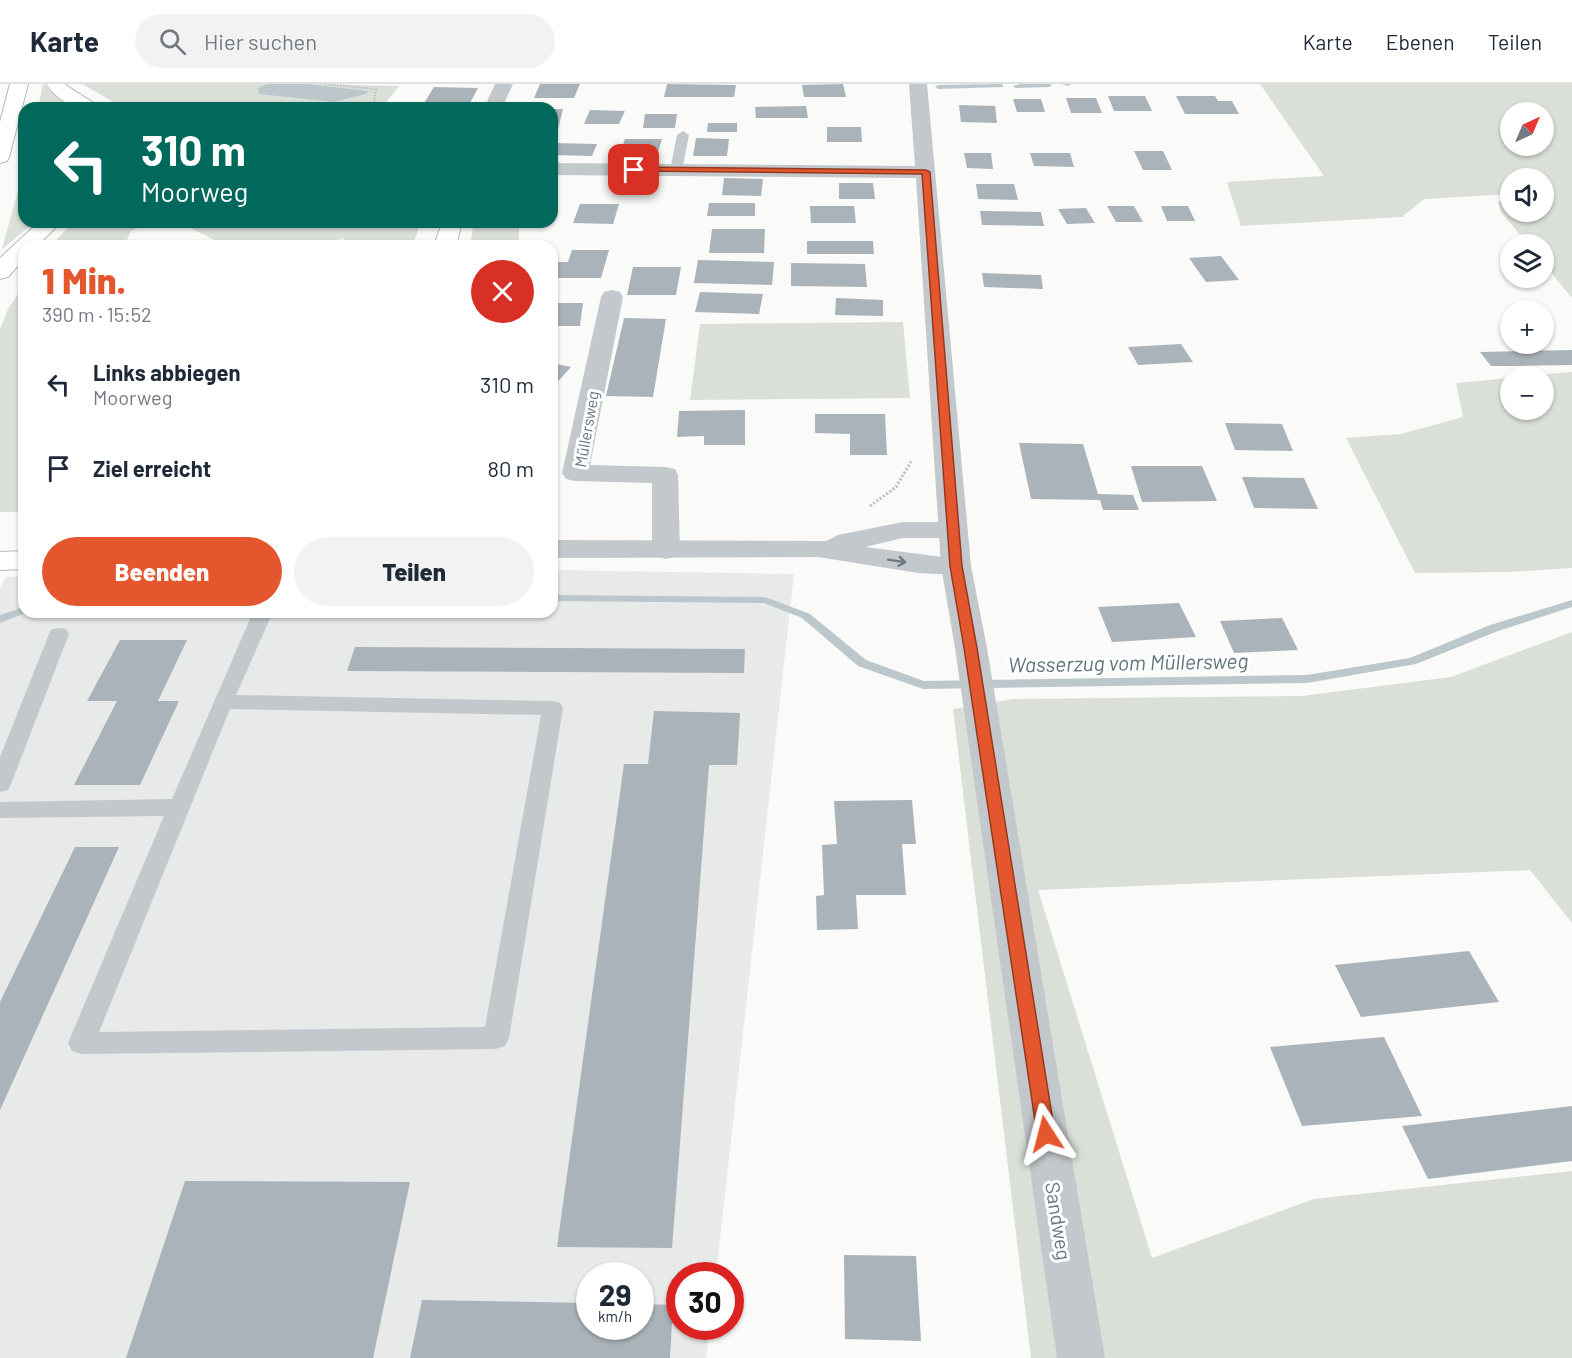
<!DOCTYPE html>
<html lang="de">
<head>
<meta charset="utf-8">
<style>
  :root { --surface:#fff; --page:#f2f2f3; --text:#1f2937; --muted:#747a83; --line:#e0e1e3; --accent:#e4572e }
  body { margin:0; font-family:Barlow,sans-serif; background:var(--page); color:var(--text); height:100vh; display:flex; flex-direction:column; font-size:22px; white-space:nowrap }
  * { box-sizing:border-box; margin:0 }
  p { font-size:20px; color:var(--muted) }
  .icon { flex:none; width:33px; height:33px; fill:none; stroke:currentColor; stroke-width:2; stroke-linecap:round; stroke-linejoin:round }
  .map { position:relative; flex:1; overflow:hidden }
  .details { position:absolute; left:18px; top:156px; width:540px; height:378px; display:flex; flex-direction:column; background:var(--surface); border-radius:18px; box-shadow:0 2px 4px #0004 }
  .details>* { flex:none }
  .banner { position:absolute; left:18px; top:18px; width:540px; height:126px; border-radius:18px; box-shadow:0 2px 4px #0004; background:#00695c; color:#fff; overflow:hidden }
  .needle { width:39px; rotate:44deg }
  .buttons { position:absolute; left:1500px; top:18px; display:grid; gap:12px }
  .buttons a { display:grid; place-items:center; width:54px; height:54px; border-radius:50%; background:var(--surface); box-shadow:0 2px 4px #0004; font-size:30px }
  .speed { position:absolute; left:576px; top:1178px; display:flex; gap:12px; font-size:30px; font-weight:700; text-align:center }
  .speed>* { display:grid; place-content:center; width:78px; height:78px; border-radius:50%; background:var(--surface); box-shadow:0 2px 4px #0004; line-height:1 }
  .speed small { font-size:15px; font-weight:400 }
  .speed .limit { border:9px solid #d22; background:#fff; color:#111 }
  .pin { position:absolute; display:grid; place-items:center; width:51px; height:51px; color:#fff; margin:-26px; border-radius:12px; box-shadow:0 3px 9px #0006 }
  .me { position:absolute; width:66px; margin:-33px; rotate:351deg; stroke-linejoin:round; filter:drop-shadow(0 0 4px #0008) }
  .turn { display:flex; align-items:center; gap:21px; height:126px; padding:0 24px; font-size:27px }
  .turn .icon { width:78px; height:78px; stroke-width:2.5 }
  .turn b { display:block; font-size:42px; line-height:51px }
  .round { display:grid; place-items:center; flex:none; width:63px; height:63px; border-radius:32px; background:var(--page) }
  .headline { display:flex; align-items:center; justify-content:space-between; height:102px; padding:0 24px }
  h1 { font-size:36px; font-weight:800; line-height:45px; color:var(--accent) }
  .primary-button { display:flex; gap:12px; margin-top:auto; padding:12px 24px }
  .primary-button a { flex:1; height:69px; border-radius:36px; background:var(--accent); color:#fff; font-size:24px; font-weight:800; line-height:69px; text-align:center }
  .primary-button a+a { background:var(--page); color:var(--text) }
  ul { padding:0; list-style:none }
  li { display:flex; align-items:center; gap:18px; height:84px; padding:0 24px }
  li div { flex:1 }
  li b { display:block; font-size:22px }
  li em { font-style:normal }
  header { display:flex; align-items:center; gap:36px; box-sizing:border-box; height:84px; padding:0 30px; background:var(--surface); border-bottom:2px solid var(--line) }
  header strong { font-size:28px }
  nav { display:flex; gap:33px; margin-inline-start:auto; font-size:21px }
  .search { width:420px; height:54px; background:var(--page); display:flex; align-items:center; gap:15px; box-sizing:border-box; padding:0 21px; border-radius:33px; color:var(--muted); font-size:22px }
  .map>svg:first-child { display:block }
  .built { fill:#e8e9e9; fill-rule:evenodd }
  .green { fill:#dadfd7; fill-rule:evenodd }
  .water { fill:#bbc7cb }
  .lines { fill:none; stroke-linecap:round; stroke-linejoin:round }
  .stream { fill:#bbc7cb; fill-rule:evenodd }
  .building { fill:#aab3b9 }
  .secondary-casing { stroke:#b3babf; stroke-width:2 }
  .motorway-casing { stroke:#b4b9bd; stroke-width:2 }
  .path-far1 { stroke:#bbbfc2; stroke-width:2; stroke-dasharray:1.5 1.5; stroke-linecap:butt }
  .path { stroke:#bbbfc2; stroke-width:3; stroke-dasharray:2 2; stroke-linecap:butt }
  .service { fill:#c3c8cc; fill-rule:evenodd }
  .minor { fill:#c3c8cc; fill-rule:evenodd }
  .tertiary { fill:#c3c8cc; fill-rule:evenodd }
  .secondary { fill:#fff; fill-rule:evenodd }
  .motorway { fill:#fff; fill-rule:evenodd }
  .oneway { stroke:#6a7a87 }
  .route { fill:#e4572e; stroke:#94391e; stroke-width:1.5 }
  .labels { text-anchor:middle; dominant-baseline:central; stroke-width:6; stroke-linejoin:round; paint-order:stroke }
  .far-street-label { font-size:16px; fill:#657683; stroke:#fff }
  .street-label { font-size:20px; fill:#657683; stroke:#fff }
  .water-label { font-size:21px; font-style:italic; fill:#60757c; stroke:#fff }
</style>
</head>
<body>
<header>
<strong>Karte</strong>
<div class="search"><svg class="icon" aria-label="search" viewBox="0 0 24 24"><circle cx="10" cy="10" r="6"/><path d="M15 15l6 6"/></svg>Hier suchen</div>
<nav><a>Karte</a><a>Ebenen</a><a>Teilen</a></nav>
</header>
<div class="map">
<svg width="1572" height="1274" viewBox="0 0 1572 1274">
  <rect width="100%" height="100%" fill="#fafaf8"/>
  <path class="built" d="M552 486 794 490 716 1191H680V1242H710L706 1274H0V506L5 493 24 492V528H552ZM590 1191H640V1242H590Z"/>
  <g class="green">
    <path d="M43 0 62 16 85 24H38Z"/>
    <path d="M82 0H267L258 4 335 18 366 10 367 7 309 0 399 2 383 22 454 24H138L117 20Z"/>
    <path d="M1260 0H1572V214L1544 180V160H1528L1501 128 1498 118 1510 113V128H1544V94H1510V110L1424 115 1402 133 1241 142 1227 98 1324 92ZM1510 28H1544V62H1510Z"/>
    <path d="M24 85V138H35L2 165Z"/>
    <path d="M73 138H151L131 147 124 162H51Z"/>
    <path d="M179 138H421L412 162H341L344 154 311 162H226Z"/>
    <path d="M474 138H519V154L516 162H470Z"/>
    <path d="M24 201V428H0V246L8 225Z"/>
    <path d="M903 238 910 314 690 316 700 240Z"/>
    <path d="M1572 288V484L1509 488 1415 489 1346 354 1401 350 1463 333 1456 299 1510 294V326H1544V292H1525Z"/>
    <path d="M1572 548V839L1530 786 1038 806 1152 1174 1314 1115 1572 1087V1274H1031L953 625 1013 615 1302 612 1451 593Z"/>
  </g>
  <path class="water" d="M267 0H309L368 7 366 10 335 18 259 10 258 4Z"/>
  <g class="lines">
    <g class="stream">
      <path d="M1001 0 1003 1V3L938 5 935 3 938 1Z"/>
      <path d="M1020 0H1051L1052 1 1049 3 1016 4 1013 2Z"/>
      <path d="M1062 0H1071L1068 2Z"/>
      <path d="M552 511 765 513 810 530 866 576 924 597 1307 591 1410 574 1490 541 1572 516V523L1498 547 1416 580 1307 599 923 605 858 582 802 534 764 519 552 517Z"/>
      <path d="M24 523V528H28L0 539V531Z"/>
    </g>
  </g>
  <g class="building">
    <path d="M540 0H580L574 14H534Z"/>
    <path d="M667 0 736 1 734 13H664Z"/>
    <path d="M843 0 846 13H804L802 1Z"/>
    <path d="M434 3 478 4 470 19H424Z"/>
    <path d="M1108 12H1145L1152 27H1114Z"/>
    <path d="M1176 12H1215L1218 17H1232L1239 30H1185Z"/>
    <path d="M1066 14H1096L1102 29H1071Z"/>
    <path d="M1013 15H1041L1045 28H1017Z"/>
    <path d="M959 21 995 22 997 39 961 38Z"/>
    <path d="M806 22 808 34H756L755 23Z"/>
    <path d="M552 25H563L558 45H552Z"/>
    <path d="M590 26 625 27 619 40H584Z"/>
    <path d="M645 30H677L675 44H643Z"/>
    <path d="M708 39H737V48H707Z"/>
    <path d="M827 43H861L862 58H827Z"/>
    <path d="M696 54 729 55 727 72H693Z"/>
    <path d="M625 55H662L656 75 618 74Z"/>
    <path d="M552 59 597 60 592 72 552 71Z"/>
    <path d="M1134 67H1163L1172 86H1143Z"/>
    <path d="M964 69H991L993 85 967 84Z"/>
    <path d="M1030 69H1070L1074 83 1034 82Z"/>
    <path d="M724 94 763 95 761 112 722 111Z"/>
    <path d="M839 99H873L875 115H839Z"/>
    <path d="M976 100H1014L1018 116 978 115Z"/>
    <path d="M709 119H755V132H707Z"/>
    <path d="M580 120H619L613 140 573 139Z"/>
    <path d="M810 122H854L856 139H811Z"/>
    <path d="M1107 122H1134L1143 138H1116Z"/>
    <path d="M1161 122H1188L1195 137H1167Z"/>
    <path d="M1086 124 1095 139 1067 140 1058 125Z"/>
    <path d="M980 127 1041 128 1044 142 982 141Z"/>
    <path d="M712 145H765L764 169H709Z"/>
    <path d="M807 157H873L874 170H807Z"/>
    <path d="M572 166H609L601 194H552L556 178H568Z"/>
    <path d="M1221 172 1239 196 1206 198 1189 174Z"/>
    <path d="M698 176 774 178 772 201 694 199Z"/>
    <path d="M791 179 865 180 867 203 791 202Z"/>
    <path d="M633 183H681L676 211H627Z"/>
    <path d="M982 189 1041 191 1043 205 984 203Z"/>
    <path d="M700 208 763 210 759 230 695 228Z"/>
    <path d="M836 214 883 216V232L835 231Z"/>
    <path d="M552 219H583L580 242H552Z"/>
    <path d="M624 234 666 235 653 313 606 312Z"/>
    <path d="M1181 260 1193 278 1138 281 1128 263Z"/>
    <path d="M1572 266V281L1516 282H1491L1480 268Z"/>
    <path d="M552 279 571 283 552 304Z"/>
    <path d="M745 326V361H704V352L677 353 679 327Z"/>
    <path d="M815 330H885L887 371H850V350L815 349Z"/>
    <path d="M1225 339 1282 340 1293 367 1235 366Z"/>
    <path d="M1019 359 1083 360 1098 410 1133 411 1139 426H1103L1100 416 1031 415Z"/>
    <path d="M1131 382H1202L1217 417 1142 418Z"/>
    <path d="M1242 393 1304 394 1318 425 1254 424Z"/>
    <path d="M1179 519 1196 553 1112 558 1098 523Z"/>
    <path d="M1282 534 1298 566 1234 569 1220 537Z"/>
    <path d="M120 556H187L158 617H179L140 701H74L117 617H87Z"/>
    <path d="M355 563 745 565 744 589 347 587Z"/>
    <path d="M654 627 740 629 737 681H709L672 1164 557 1163 624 680H648Z"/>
    <path d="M912 716 916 760H902L906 811H856L858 845 817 846 816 812 824 811 822 761 837 760 834 717Z"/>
    <path d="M75 763H119L0 1026V918Z"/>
    <path d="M1469 867 1499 918 1361 933 1335 881Z"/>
    <path d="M1384 953 1422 1032 1302 1042 1270 963Z"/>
    <path d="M1572 1022V1077L1428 1095 1402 1042Z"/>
    <path d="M185 1097 410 1098 373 1274H126Z"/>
    <path d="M844 1171 916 1172 921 1257 845 1255Z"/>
    <path d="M422 1216 590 1219V1242H640V1220L673 1221 670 1274H410Z"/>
  </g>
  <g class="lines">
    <g class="secondary-casing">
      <path id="secondary" d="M24 467V485L0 486V468Z"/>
    </g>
    <g class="motorway-casing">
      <g id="motorway">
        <path d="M10 0H28L9 73 7 77 0 79V38Z"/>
        <path d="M46 0H65C74 8 94 17 99 24 74 24 62 21 46 0Z"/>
        <path d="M39 138H61L37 162H24V175L8 193 0 195V174Z"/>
        <path d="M442 138H462L456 162H434Z"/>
      </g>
    </g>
    <path class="path-far1" d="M325 0 376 5 374 18 382 22 454 24"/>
    <path class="path" d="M870 422 896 403 912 376"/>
    <g class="service">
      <path d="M683 47 689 51 682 86 676 90 670 86 677 51Z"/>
      <path d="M253 528H273L236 611 553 617 560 619 563 624 509 954 505 962 496 965 81 970 72 967 68 959 164 732 0 734V718L172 715ZM230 625 541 631 485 943 99 948Z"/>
      <path d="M59 544 66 545 69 550 11 700 8 706 0 708V673L49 550 52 545Z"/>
    </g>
    <g class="minor">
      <path d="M495 0H513L502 24H484Z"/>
      <path d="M909 0H927L971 482 987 564 1105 1274H1057L955 564 941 482 916 94 552 91V79L915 82Z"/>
      <path d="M612 206 620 208 623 213 590 381 665 383 675 385 678 391 680 466 676 472 666 475 656 472 652 466V399L575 397 566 395 562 389 601 213 604 208Z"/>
    </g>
    <path class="tertiary" d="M903 438H953L963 440 967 446 963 452 953 454H903L865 463 966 476 971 482 966 488 956 491 918 489 818 473 552 474V456L826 457 838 451Z"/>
    <use href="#secondary" class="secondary"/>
    <use href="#motorway" class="motorway"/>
  </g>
  <defs><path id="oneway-shaft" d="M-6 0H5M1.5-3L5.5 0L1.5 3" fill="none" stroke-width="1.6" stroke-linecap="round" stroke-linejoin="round" transform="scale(1.5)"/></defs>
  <use class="oneway" href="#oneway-shaft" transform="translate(897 477) rotate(9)"/>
  <path class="route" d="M634 83 926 86 930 88 962 482 977 564 1055 1050 1052 1056 1046 1058 1039 1056 1037 1050 964 564 950 482 922 90 632 87 631 86Z"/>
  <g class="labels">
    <g class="far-street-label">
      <text transform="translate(586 345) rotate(-80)">Müllersweg</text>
    </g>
    <g class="street-label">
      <text transform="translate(1059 1137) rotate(81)">Sandweg</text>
    </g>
    <g class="water-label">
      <text transform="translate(1128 578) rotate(-1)">Wasserzug vom Müllersweg</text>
    </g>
  </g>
</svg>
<div class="buttons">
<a><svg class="needle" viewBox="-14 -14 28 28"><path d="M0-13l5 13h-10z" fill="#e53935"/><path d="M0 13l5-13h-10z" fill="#747a83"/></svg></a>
<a><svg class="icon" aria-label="sound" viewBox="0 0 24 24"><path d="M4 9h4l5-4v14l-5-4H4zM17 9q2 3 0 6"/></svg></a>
<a><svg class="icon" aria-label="layers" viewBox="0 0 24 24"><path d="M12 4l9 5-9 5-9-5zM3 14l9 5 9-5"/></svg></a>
<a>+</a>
<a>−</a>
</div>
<div class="speed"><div>29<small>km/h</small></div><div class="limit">30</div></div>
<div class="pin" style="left:634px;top:86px;background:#d93025"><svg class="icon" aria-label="arrive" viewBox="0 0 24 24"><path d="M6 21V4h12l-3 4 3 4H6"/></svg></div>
<svg class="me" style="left:1046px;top:1050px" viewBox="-20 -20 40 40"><path d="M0-17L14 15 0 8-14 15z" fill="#e4572e" stroke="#fff" stroke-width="4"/></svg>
<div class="banner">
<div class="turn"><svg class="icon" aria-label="left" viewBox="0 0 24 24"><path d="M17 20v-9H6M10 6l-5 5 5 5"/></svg><div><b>310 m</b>Moorweg</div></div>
</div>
<section class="details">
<div class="headline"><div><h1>1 Min.</h1><p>390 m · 15:52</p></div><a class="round" style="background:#d93025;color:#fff"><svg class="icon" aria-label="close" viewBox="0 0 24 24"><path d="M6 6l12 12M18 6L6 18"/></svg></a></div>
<ul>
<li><svg class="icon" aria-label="left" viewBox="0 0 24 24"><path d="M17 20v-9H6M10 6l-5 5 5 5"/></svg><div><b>Links abbiegen</b><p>Moorweg</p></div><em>310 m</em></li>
<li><svg class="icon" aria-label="arrive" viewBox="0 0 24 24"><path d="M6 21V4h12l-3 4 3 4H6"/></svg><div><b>Ziel erreicht</b></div><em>80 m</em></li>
</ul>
<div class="primary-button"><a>Beenden</a><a>Teilen</a></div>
</section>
</div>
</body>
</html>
